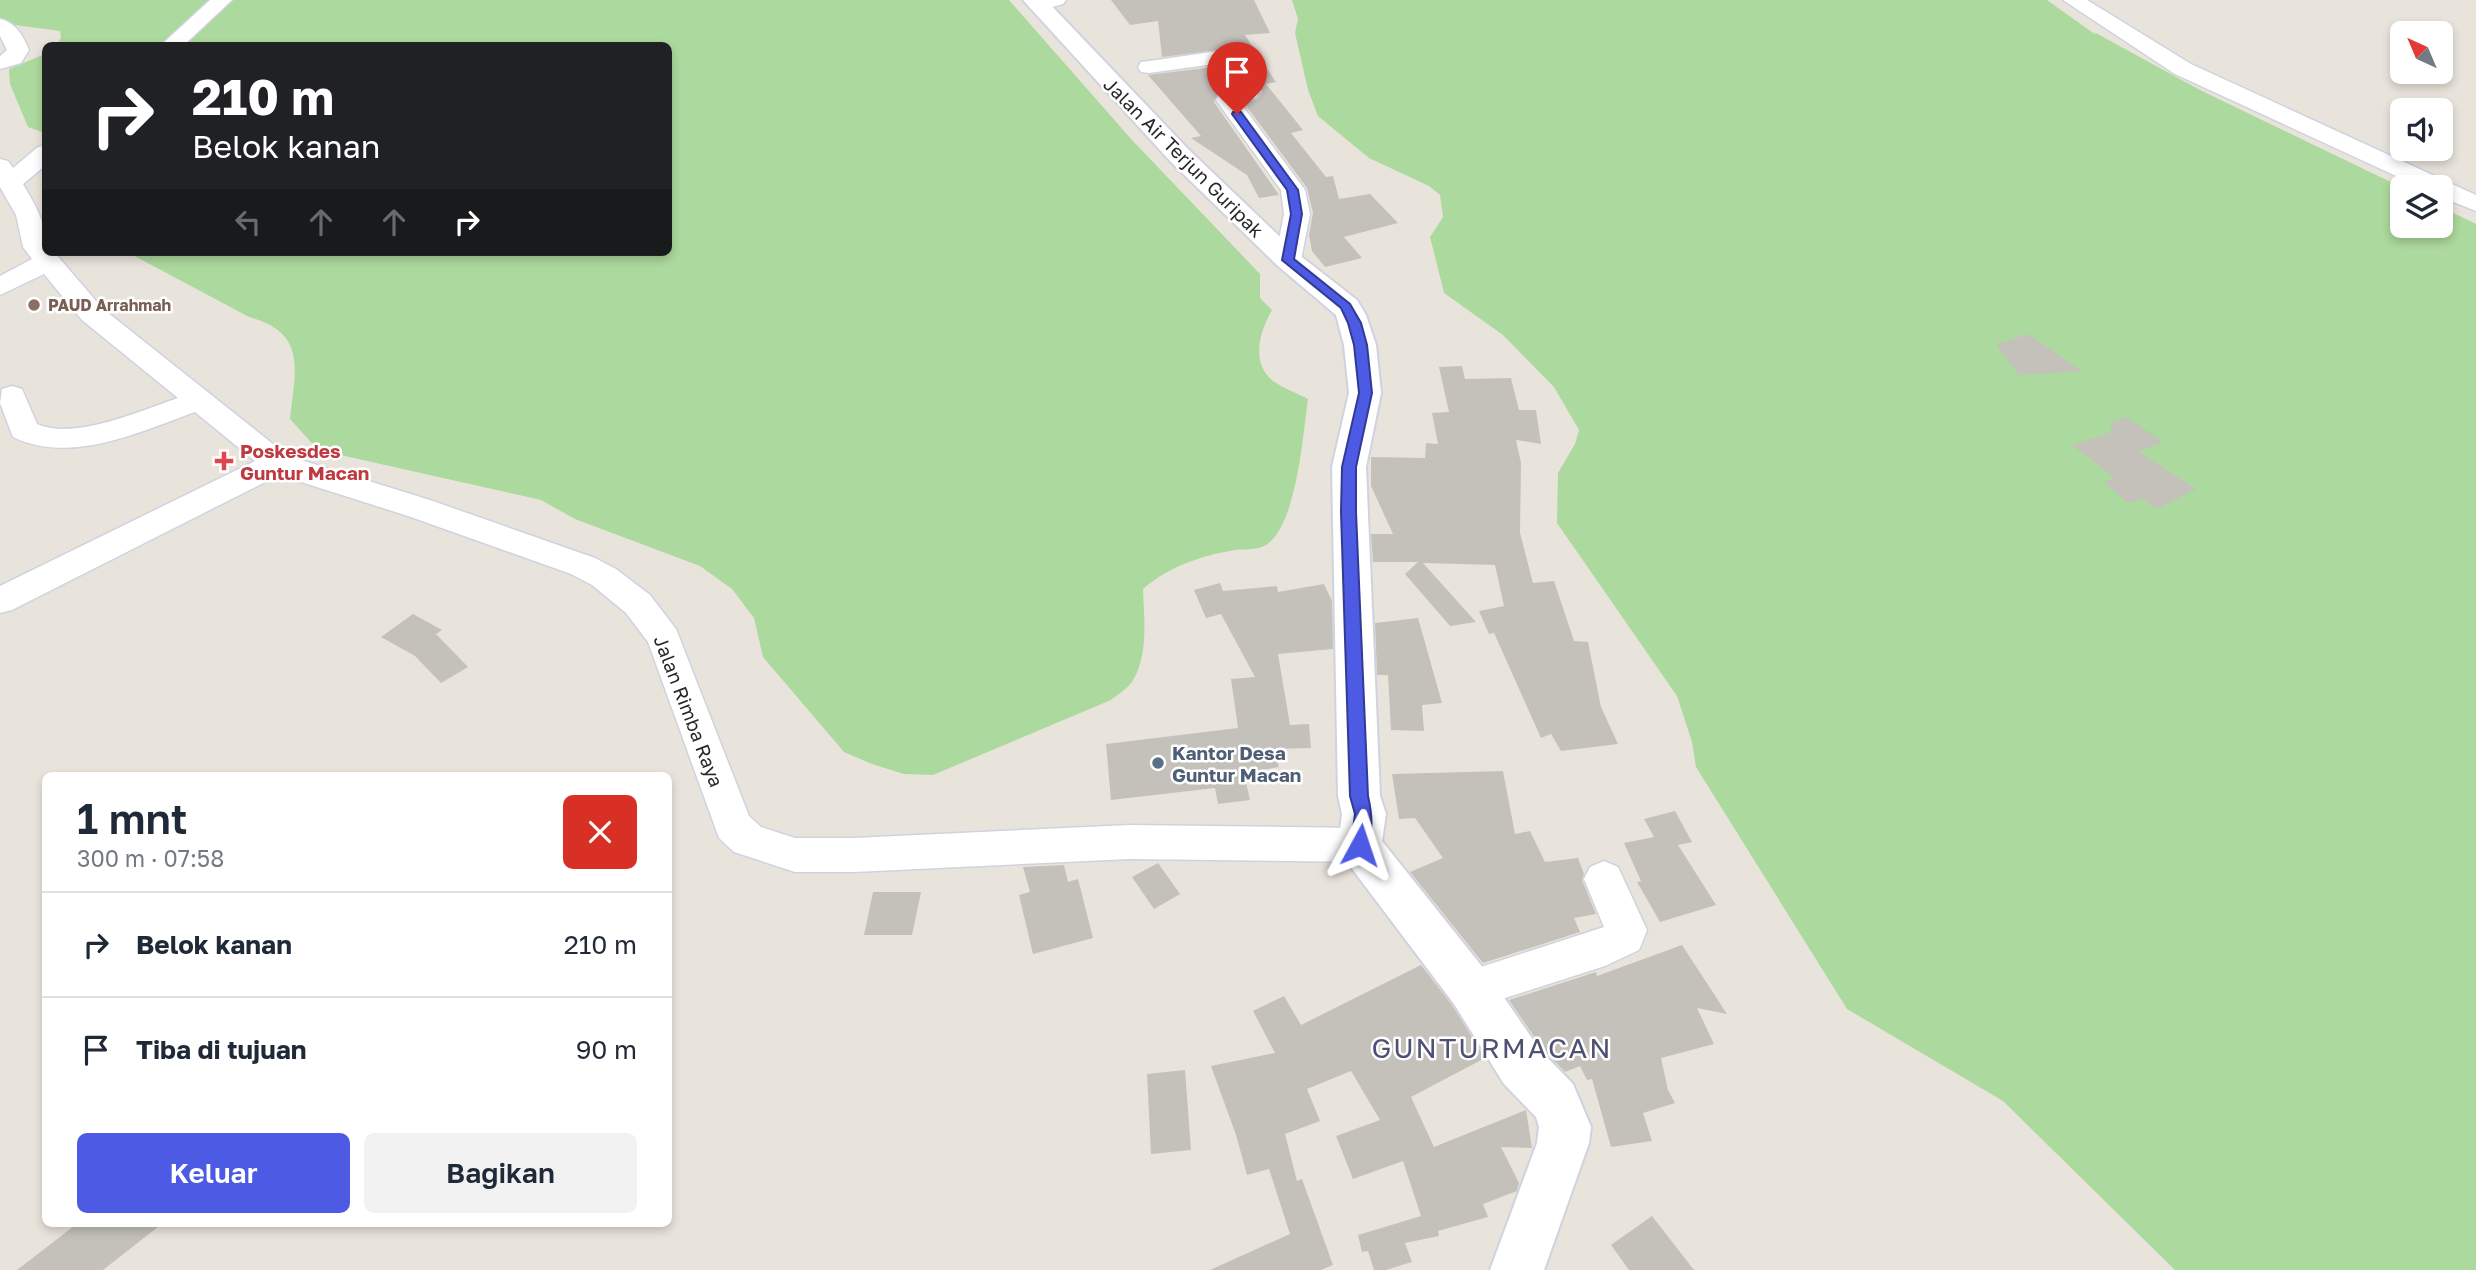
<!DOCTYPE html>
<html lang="id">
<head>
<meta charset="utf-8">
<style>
  :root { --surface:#fff; --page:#f2f2f3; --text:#1f2937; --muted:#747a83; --line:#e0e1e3; --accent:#4d5be4 }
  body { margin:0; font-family:"Golos Text",sans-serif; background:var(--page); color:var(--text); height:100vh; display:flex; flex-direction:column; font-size:26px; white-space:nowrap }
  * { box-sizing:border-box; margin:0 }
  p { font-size:23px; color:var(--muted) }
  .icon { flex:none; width:38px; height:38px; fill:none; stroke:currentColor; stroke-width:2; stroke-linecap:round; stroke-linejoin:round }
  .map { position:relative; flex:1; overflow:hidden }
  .drawer { position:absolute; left:42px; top:772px; width:630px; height:455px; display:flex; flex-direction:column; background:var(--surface); border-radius:10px; box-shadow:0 4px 10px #0003 }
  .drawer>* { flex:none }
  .guide { position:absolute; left:42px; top:42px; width:630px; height:214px; border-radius:10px; box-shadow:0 4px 10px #0003; background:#202124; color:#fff; overflow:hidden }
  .needle { width:46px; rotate:316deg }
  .tools { position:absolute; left:2390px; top:21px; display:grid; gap:14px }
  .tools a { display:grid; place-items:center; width:63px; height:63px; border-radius:10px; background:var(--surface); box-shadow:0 4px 10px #0003; font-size:35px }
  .pin { position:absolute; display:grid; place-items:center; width:60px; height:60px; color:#fff; margin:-72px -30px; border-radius:50% 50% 50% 0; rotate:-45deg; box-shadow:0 0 7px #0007 }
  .pin .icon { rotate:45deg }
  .me { position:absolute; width:77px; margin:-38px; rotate:5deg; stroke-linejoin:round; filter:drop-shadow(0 0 5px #0008) }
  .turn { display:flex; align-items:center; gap:24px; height:147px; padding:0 35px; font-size:32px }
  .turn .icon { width:91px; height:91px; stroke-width:2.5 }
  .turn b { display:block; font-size:49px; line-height:60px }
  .lanes { display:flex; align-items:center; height:66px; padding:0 35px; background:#0003; justify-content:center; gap:35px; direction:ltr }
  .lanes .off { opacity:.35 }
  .round { display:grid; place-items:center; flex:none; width:74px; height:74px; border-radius:10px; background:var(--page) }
  .head { display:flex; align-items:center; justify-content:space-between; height:119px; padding:0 35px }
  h1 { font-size:42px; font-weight:600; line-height:52px }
  .primary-button { display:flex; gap:14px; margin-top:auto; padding:14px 35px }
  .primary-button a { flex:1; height:80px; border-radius:10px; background:var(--accent); color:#fff; font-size:28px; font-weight:600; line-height:80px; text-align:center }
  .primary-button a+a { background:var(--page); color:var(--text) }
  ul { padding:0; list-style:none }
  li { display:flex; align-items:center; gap:21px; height:105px; padding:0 35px; border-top:2px solid var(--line) }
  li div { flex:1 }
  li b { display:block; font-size:26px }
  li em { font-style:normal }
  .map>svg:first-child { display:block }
  .green { fill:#acd99d }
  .building { fill:#c4c1bb }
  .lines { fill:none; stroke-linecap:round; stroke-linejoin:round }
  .minor-casing { stroke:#d0d2df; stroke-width:3 }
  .tertiary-casing { stroke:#d0d2df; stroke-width:4 }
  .minor { fill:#fff; fill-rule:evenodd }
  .tertiary { fill:#fff; fill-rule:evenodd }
  .route { fill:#4d5be4; stroke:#323b94; stroke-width:2 }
  .education-dot { fill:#8d6e63; stroke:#fff; stroke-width:2.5 }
  .health-dot { fill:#e0444e; stroke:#fff; stroke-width:2.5 }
  .service-dot { fill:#5c6f8a; stroke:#fff; stroke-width:2.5 }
  .labels { text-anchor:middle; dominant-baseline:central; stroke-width:5; stroke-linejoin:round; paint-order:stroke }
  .far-education-label { font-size:16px; font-weight:bold; fill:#785e54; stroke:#fff; text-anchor:start }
  .street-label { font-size:19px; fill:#282828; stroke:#fff }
  .health-label { font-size:19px; font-weight:bold; fill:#be3a42; stroke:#fff; text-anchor:start }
  .service-label { font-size:19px; font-weight:bold; fill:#4e5e75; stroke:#fff; text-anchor:start }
  .near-quarter-label { font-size:28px; letter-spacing:2px; fill:#4e5173; stroke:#fff }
</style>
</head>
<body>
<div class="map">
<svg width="2476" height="1270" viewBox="0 0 2476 1270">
  <rect width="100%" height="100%" fill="#e9e4db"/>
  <g class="green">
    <path d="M0 0H1009L1132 140 1260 274V298L1272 310C1260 331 1250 362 1273 381 1283 388 1297 393 1308 399 1303 432 1297 533 1262 547 1254 550 1243 549 1235 550 1200 556 1170 566 1143 589 1144 619 1149 655 1132 682 1127 689 1117 695 1111 700L933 775 904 774 872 764 844 752 763 657 754 618 732 589 700 566 575 519 541 500 318 450 290 419C295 370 308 333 249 317L127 252H668V46H56L61 38 60 31 0 23Z"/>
    <path d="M1292 0H2047L2096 35 2094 32 2200 90 2403 188V226H2441V207L2476 224V1270H2175L2003 1101 1847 1009 1696 767 1692 742 1677 696 1557 523 1558 473 1575 444 1579 430 1554 387 1503 335 1444 293 1430 237 1443 217 1440 195 1429 186 1369 158 1318 116 1308 90 1295 33 1298 19Z"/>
    <path d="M45 54V133L28 127 10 84 9 69Z"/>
  </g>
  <g class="building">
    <path d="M1111 0H1254L1270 33 1245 35 1276 82 1266 84 1303 130 1291 133 1326 177 1333 176 1339 199 1370 194 1398 223 1344 237 1362 258 1325 267 1312 251 1309 235 1313 213 1307 188 1244 103 1258 99 1262 92 1260 86 1227 49 1162 57 1158 21 1130 25Z"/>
    <path d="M1213 67 1230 86 1219 90 1214 102 1279 195 1259 198 1247 175 1191 138 1201 136 1148 75Z"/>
    <path d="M2028 334 2082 371 2019 375 1996 345Z"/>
    <path d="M1462 366 1465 379 1511 378 1519 410H1536L1541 444 1516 440 1521 463 1520 533 1533 583 1554 581 1574 641 1588 642 1601 707 1618 744 1561 751 1551 734 1541 738 1494 633 1489 634 1479 611 1504 606 1495 565 1423 563 1476 622 1450 626 1405 574 1418 562H1373L1371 534H1393L1371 486V457L1425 458 1426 443 1438 444 1432 413 1449 412 1439 367Z"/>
    <path d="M2126 417 2163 442 2139 452 2196 489 2157 509 2142 499 2128 503 2104 482 2115 478 2072 445 2112 432 2110 424Z"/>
    <path d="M1220 583 1223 591 1277 586 1278 592 1324 584 1332 601 1333 649 1278 654 1290 725 1309 724 1311 748 1273 749 1279 767 1244 773 1250 800 1218 804 1215 788 1111 800 1106 744 1238 728 1231 679 1255 677 1221 614 1206 618 1194 590Z"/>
    <path d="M413 614 442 630 436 634 468 667 441 683 415 656 381 637Z"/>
    <path d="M1418 618 1442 703 1422 705 1424 731 1391 730 1388 675H1377L1375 623Z"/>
    <path d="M1503 771 1515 834 1530 831 1545 862 1578 858 1584 874 1582 880 1596 914 1574 918 1580 932 1483 963 1410 872 1443 858 1415 818 1399 819 1392 774Z"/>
    <path d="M1675 811 1692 842 1678 845 1716 905 1660 922 1637 882 1641 881 1624 843 1654 837 1644 819Z"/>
    <path d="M1158 863 1180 894 1154 909 1132 877Z"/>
    <path d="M1064 865 1068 882 1078 879 1093 938 1033 954 1019 895 1030 892 1023 867Z"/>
    <path d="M873 892H921L912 935H864Z"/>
    <path d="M1682 945 1727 1014 1697 1008 1714 1044 1661 1058 1668 1090 1675 1103 1643 1113 1652 1141 1611 1147 1592 1079 1587 1080 1580 1066 1565 1072 1542 1048 1509 1000 1596 972 1597 976Z"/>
    <path d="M1421 965 1452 1005 1485 1058 1411 1097 1434 1147 1526 1110 1532 1148 1501 1147 1519 1183 1517 1191 1483 1204 1488 1217 1438 1231 1439 1236 1405 1243 1412 1262 1386 1270H1374L1368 1251 1362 1252 1358 1235 1421 1216 1403 1161 1353 1179 1336 1136 1380 1120 1351 1071 1307 1089 1320 1121 1285 1134 1297 1181 1302 1179 1333 1265 1321 1270H1210L1290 1234 1269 1169 1247 1175 1236 1135 1211 1066 1275 1053 1253 1011 1284 996 1301 1025Z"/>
    <path d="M1185 1070 1191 1150 1151 1154 1147 1074Z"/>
    <path d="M1652 1216 1694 1270H1629L1611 1245Z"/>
    <path d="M78 1223H163L103 1270H17Z"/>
  </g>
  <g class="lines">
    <g class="minor-casing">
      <g id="minor">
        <path d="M210 0H232L183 46H160Z"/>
        <path d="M1033 0H1066L1063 4 1038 11 1031 9 1028 5Z"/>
        <path d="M2063 0H2087L2191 64 2476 195V211L2441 197V187H2420L2175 74Z"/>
        <path d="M0 19C16 23 23 35 29 50L21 63 0 69V56L7 50 0 36Z"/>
        <path d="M1219 51 1227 52 1258 88 1259 93 1256 98 1239 101 1305 190 1310 214 1301 260 1297 266 1288 268 1279 266 1275 260 1284 214 1281 190 1216 100 1221 91 1235 88 1214 64 1149 73 1141 72 1138 67 1141 62 1149 61Z"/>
        <path d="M46 145V165L23 184C38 210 46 222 46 252H54L102 308 288 456 430 500 595 558 616 569 650 595 676 629 749 816 761 827 795 838H854L1130 825 1360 828 1374 833 1380 845 1374 857 1360 862 1130 859 854 872H795L734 852 719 838 648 642 626 613 592 585 571 574 408 516 279 475 12 610 0 613V586L255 461 195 412C139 432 71 465 13 437L0 403 2 389 12 386 22 389 37 424C74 441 142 410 178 398L82 320 44 274 0 295V276L32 259 23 247 16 215 0 187V159L8 161 13 168 38 147Z"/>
        <path d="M1604 861 1618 867 1647 930 1639 950 1605 966 1471 1009 1456 1003 1449 989 1456 975 1604 927 1584 879 1590 867Z"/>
      </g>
    </g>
    <g class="tertiary-casing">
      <path id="tertiary" d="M1023 0H1046L1188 149 1298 254 1357 300 1366 315 1376 345 1381 393 1366 467 1380 796 1386 814 1382 841 1488 974 1540 1050 1573 1084 1591 1127 1589 1143 1544 1270H1490L1537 1143 1539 1127 1536 1117 1504 1084 1454 1004 1344 858 1338 845 1342 814 1338 796 1332 467 1349 393 1344 345 1336 315 1278 266 1170 161Z"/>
    </g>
    <use href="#minor" class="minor"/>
    <use href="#tertiary" class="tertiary"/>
  </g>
  <path class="route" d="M1233 112H1241L1298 190 1302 214 1294 259 1350 304 1361 323 1367 345 1372 393 1356 467V512L1368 796C1372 813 1374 833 1366 850L1360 852 1354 850 1351 845 1355 814 1350 796 1341 512 1342 467 1359 393 1354 345 1348 323 1341 308 1282 260 1291 214 1287 190 1232 114Z"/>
  <circle class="education-dot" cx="34" cy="305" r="7"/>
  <path class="health-dot" d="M220.5 450.5h7v7h7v7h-7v7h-7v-7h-7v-7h7z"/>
  <circle class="service-dot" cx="1158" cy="763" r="7"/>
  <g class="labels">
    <g class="far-education-label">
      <text x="48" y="305">PAUD Arrahmah</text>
    </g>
    <g class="street-label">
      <text transform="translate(1184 157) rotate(45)">Jalan Air Terjun Guripak</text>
      <text transform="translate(689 711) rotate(69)">Jalan Rimba Raya</text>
    </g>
    <g class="health-label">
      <text x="240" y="450">Poskesdes<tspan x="240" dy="22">Guntur Macan</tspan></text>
    </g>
    <g class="service-label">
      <text x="1172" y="752">Kantor Desa<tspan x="1172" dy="22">Guntur Macan</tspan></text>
    </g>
    <g class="near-quarter-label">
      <text x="1492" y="1047">GUNTURMACAN</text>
    </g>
  </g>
</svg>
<div class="tools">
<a><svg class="needle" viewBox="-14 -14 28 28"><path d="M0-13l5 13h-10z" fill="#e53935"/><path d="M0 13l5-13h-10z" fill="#747a83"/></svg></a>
<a><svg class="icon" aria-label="sound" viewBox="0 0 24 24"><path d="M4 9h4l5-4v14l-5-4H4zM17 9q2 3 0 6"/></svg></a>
<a><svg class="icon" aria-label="layers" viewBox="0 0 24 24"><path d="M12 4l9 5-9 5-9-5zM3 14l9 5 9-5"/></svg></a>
</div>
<div class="pin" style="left:1237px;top:114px;background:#d93025"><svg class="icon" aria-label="arrive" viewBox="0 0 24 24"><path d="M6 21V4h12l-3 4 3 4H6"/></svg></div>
<svg class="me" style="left:1360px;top:845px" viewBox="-20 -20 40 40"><path d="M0-17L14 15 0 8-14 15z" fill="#4d5be4" stroke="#fff" stroke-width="4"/></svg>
<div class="guide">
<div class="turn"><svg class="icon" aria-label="right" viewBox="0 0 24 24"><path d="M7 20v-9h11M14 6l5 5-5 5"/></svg><div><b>210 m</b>Belok kanan</div></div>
<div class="lanes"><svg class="icon off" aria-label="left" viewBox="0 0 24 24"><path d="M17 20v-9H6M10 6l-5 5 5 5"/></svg><svg class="icon off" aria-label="ahead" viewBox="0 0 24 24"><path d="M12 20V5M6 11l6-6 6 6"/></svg><svg class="icon off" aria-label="ahead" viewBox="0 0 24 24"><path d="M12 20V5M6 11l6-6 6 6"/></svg><svg class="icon" aria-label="right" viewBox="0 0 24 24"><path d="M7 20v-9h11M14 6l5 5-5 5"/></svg></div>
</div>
<section class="drawer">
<div class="head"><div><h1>1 mnt</h1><p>300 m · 07:58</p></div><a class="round" style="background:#d93025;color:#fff"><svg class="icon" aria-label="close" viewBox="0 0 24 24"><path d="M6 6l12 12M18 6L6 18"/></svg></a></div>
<ul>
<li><svg class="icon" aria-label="right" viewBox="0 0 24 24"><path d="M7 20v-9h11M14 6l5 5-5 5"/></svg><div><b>Belok kanan</b></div><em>210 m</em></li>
<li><svg class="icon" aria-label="arrive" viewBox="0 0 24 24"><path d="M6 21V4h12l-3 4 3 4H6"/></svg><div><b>Tiba di tujuan</b></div><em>90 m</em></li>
</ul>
<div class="primary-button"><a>Keluar</a><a>Bagikan</a></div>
</section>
</div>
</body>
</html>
